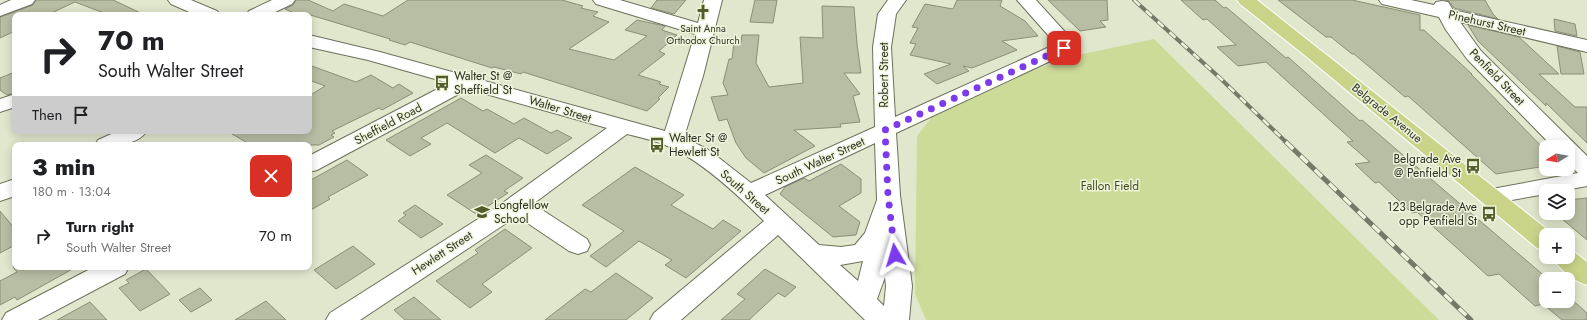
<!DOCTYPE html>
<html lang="en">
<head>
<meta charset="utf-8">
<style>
  :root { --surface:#fff; --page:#f2f2f2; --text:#202124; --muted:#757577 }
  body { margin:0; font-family:Jost,sans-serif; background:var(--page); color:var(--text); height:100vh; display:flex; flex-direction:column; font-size:15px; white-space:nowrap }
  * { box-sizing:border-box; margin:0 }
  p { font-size:13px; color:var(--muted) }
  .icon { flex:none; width:22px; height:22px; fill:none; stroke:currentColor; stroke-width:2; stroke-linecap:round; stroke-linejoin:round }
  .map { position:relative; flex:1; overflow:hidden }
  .panel { position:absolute; left:12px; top:142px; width:300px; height:128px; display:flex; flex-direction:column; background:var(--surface); border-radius:8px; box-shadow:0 2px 10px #0003 }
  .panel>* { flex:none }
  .top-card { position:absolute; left:12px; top:12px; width:300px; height:122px; border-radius:8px; box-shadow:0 2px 10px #0003; background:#fff; color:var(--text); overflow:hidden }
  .needle { width:26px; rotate:259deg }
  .controls { position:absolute; left:1539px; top:140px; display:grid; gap:8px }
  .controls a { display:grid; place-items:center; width:36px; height:36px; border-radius:8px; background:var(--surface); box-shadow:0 2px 10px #0003; font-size:20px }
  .pin { position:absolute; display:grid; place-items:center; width:34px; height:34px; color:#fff; margin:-17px; border-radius:8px; box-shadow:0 2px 6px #0006 }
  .me { position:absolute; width:44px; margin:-22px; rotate:353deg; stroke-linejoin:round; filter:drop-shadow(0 0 3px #0008) }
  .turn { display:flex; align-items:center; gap:14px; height:84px; padding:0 20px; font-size:18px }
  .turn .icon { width:52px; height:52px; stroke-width:2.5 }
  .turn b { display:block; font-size:28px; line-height:34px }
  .then { display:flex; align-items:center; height:38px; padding:0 20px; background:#0003; gap:8px; font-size:15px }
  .round { display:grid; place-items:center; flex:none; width:42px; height:42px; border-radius:8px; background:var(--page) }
  .overview { display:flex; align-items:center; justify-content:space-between; height:68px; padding:0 20px }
  h1 { font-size:24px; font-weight:800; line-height:30px }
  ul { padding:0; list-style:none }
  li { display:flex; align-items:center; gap:12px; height:52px; padding:0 20px }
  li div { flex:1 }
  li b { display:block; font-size:15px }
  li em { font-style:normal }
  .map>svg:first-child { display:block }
  .green { fill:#cddb99 }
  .building { fill:#b8bea4; stroke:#8a8f77 }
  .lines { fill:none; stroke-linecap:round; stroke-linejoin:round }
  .minor-casing { stroke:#6c715a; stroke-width:2 }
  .major-casing { stroke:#fff; stroke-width:2 }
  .minor { fill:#fff; fill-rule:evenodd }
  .major { fill:#c9d489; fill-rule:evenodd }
  .rail-far1-casing { stroke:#747968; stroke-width:4 }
  .rail-casing { stroke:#747968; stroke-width:5 }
  .rail-far1 { stroke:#eef5da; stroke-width:2.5; stroke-dasharray:8; stroke-linecap:butt }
  .rail { stroke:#eef5da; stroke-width:3.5; stroke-dasharray:10; stroke-linecap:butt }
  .route { stroke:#7c3aed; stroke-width:7; stroke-dasharray:0 12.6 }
  .labels { text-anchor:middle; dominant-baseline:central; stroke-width:3; stroke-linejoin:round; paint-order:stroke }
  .far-poi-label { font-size:10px; fill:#2d3026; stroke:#eef5da }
  .street-label { font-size:12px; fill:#2d3026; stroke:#eef5da }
  .poi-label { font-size:12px; fill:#2d3026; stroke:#eef5da; text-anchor:start }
  .park-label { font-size:12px; fill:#3f471d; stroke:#eef5da }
</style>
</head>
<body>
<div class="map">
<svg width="1587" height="320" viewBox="0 0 1587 320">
  <rect width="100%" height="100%" fill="#e1e7cd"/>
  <path class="green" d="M1154 39 1439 320H926L915 294 917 136 942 104 1007 79 1078 55Z"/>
  <g class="building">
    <path d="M36 0H113L145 15H109L75 2 47 15H15V31L0 38V17L33 5Z"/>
    <path d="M296 0H308L333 11 344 4 383 16 408 0H562L583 6 581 8 598 12 593 16 609 22 569 49 614 60 647 36 625 30 637 20 665 26 662 30 677 35 659 51 665 54 638 75 661 82 659 84 669 87 658 98 660 99 647 111 523 72 521 74 494 67 492 68 410 42 405 45 389 40 390 39 307 14 298 15 285 9 293 5Z"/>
    <path d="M657 0H686L674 14 651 8Z"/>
    <path d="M755 0H777L773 23 750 22Z"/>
    <path d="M957 0H1002L1000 6 1025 21 1038 36 1002 41 1017 50 972 68 963 66 969 71 937 84 924 74 951 64 910 55 916 44 910 43 918 28 912 27 925 4 953 9Z"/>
    <path d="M1048 0H1107L1108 20 1100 21 1106 27 1080 31Z"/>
    <path d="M1181 0H1215L1224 8 1226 7 1286 58 1288 57 1360 121 1362 120 1548 279H1546V301H1568V296L1587 313V320H1562L1543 304 1535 306 1499 274 1488 276 1417 212 1412 213 1379 182 1375 183 1355 164 1370 162 1347 142 1353 141 1266 62 1238 66 1217 47 1236 45 1207 19 1203 20Z"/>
    <path d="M1278 0H1352L1420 15V30H1424L1472 74H1471L1546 151V166L1496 174 1408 96 1405 97 1354 54H1352L1331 37H1326Z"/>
    <path d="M1445 0H1485L1493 14 1498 19 1454 8 1449 1Z"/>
    <path d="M822 6 854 7 857 44 861 73H844L860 94 853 96 860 122 840 124 841 127 794 130 815 146 764 173 746 158 736 143 727 119 719 121 711 97 728 95 723 83 729 59H732L734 42H741L742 35H759L756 63 769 87 803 83 800 37 823 38Z"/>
    <path d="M1554 19 1575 24 1577 36 1555 31Z"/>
    <path d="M1468 25 1519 37 1559 74H1539L1575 107H1587V143L1546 103V106L1478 41Z"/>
    <path d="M1557 46 1580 52 1584 74H1561Z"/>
    <path d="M309 65 356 82 371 75 393 88 399 84 413 93 382 110 379 108 332 131 335 133 331 135 334 137 319 145H251L227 131H309V96L325 86 309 80Z"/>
    <path d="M15 72V93L7 95 0 90V78Z"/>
    <path d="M461 98 483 111 487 109 514 124 524 118 551 133 557 130 572 138 547 154 519 138 495 153 447 123 421 138 431 144 410 156 386 140Z"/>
    <path d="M486 155 523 178 504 191 508 193 476 214 447 195 482 173 469 165Z"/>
    <path d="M347 160 368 175 328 197 330 199 309 211V181Z"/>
    <path d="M841 164 861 179V193L839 206 860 222 856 235 833 237 780 194 785 187 804 178 809 181Z"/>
    <path d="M635 167 684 195 671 205 713 229 723 220 741 231 686 278 665 265 672 260 639 241 606 267 590 256 624 231 582 205Z"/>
    <path d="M1587 198V240L1555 213H1568V200Z"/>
    <path d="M415 205 443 224 421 238 398 221 406 215 403 213Z"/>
    <path d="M0 211 15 229V245L0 253Z"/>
    <path d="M505 229 532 248 482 284 492 292 470 308 436 281 478 253 475 250Z"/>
    <path d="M353 246 375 264 336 289 314 270Z"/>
    <path d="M13 267H76L17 300 15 297 0 305V281L17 272Z"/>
    <path d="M146 269 170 294 140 311 119 288 129 283 126 280Z"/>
    <path d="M765 269 796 287 785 297 778 293 749 320H721L745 299 737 294Z"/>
    <path d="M616 273 653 298 626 320H545L585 289 591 292Z"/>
    <path d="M200 288 212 300 191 312 179 300Z"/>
    <path d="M414 297 441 320H405L394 310Z"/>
    <path d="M266 301 286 320H235Z"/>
    <path d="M90 302 107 320H57Z"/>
  </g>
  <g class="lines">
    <g class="minor-casing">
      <g id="minor">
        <path d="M11 0H35L32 4 0 16V5Z"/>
        <path d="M168 0H191L217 11 220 15H196L171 4Z"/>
        <path d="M272 0H295L292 4 269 15H246L249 11Z"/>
        <path d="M593 0H620L698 23 704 0H722L703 76 684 137 710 151 751 183 875 127 873 47 878 14 888 0H906L896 14 891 47 895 117 1056 44 1017 0H1036L1075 43 1072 51 896 133 900 195 912 286 909 320H865L778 235 681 320H650L654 313 764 221C738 195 699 158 665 145 653 140 639 137 627 134L533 204 587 239 590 245 587 251 578 254 569 251 517 216 360 320H326L330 313 497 207 607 128 468 89 317 170 309 172V156L449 83 368 60 309 47V35L380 52 665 131 695 34 596 4ZM875 143 877 200 865 233 855 245 841 247 819 245 765 195ZM863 261 858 281 840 265ZM885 277 886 286 884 306 877 299Z"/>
        <path d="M1379 0H1411L1434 5 1436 2 1442 1 1448 2 1453 10 1587 40V52L1460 22 1481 51 1587 156V186L1561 191H1546V194L1489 204 1481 201 1477 196 1481 191 1578 173 1568 163V147H1553L1467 59 1446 30 1439 17 1382 4Z"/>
        <path d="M15 94V107L0 112V99Z"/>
        <path d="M118 131H147C136 147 112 145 95 145L98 140Z"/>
        <path d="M15 179V196L0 201V184Z"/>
        <path d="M94 267H129L125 274 38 320H2L6 313Z"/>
      </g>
    </g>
    <g class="major-casing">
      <g id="major">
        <path d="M1237 0H1257L1554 235H1546V251L1537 248 1302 53 1240 4Z"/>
        <path d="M1568 249 1573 251 1587 262V285C1574 281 1559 269 1552 257H1568Z"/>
      </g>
    </g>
    <use href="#minor" class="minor"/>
    <use href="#major" class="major"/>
    <g class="rail-far1-casing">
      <path id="rail-far1" d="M1134 0 1220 78 1287 143"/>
    </g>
    <g class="rail-casing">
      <path id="rail" d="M1286 142 1471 320"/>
    </g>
    <use href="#rail-far1" class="rail-far1"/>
    <use href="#rail" class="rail"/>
  </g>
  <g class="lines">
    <path class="route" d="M895 255 888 195 885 130 1064 48"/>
  </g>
  <defs>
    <g id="church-bare" transform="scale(1.2)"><path d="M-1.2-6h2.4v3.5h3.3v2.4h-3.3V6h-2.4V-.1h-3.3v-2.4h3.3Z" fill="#525b2a" stroke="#eef5da" stroke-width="2.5" paint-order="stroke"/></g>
    <g id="bus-bare" transform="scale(1.2)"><path d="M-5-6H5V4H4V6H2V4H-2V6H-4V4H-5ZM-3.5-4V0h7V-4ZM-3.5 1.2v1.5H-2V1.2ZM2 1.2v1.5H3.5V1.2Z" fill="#525b2a" stroke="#eef5da" stroke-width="2.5" paint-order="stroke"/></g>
    <g id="school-bare" transform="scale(1.2)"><path d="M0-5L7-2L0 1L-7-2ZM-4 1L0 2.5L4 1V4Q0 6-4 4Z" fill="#525b2a" stroke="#eef5da" stroke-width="2.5" paint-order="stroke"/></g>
  </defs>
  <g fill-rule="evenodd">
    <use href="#church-bare" x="703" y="12"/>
    <use href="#bus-bare" x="442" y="83"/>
    <use href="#bus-bare" x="657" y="145"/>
    <use href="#bus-bare" x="1473" y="166"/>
    <use href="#school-bare" x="482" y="212"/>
    <use href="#bus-bare" x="1489" y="214"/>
  </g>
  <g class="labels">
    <g class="far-poi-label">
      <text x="703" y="28">Saint Anna<tspan x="703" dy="12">Orthodox Church</tspan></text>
    </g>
    <g class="street-label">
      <text transform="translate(1487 23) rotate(13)">Pinehurst Street</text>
      <text transform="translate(884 75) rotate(-90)">Robert Street</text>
      <text transform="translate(1497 77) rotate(46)">Penfield Street</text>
      <text transform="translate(560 109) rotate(17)">Walter Street</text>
      <text transform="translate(1387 113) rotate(39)">Belgrade Avenue</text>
      <text transform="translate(388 124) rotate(-28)">Sheffield Road</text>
      <text transform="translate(820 161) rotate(-25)">South Walter Street</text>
      <text transform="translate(745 192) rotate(41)">South Street</text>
      <text transform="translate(442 253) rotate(-33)">Hewlett Street</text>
    </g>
    <g class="poi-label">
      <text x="454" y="76">Walter St @<tspan x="454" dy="14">Sheffield St</tspan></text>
      <text x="669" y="138">Walter St @<tspan x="669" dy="14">Hewlett St</tspan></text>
      <text x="1461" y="159" text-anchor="end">Belgrade Ave<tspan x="1461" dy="14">@ Penfield St</tspan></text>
      <text x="494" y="205">Longfellow<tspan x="494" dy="14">School</tspan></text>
      <text x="1477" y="207" text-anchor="end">123 Belgrade Ave<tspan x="1477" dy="14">opp Penfield St</tspan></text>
    </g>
    <g class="park-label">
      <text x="1110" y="186">Fallon Field</text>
    </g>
  </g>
</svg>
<div class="controls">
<a><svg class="needle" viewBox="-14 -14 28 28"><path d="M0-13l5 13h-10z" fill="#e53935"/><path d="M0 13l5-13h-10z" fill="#757577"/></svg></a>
<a><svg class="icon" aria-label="layers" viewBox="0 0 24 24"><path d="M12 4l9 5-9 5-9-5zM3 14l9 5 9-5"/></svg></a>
<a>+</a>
<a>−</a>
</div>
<div class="pin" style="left:1064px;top:48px;background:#d93025"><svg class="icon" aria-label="arrive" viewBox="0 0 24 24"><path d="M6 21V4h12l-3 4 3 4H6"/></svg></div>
<svg class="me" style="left:895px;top:255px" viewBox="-20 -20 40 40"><path d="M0-17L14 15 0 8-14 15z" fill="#7c3aed" stroke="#fff" stroke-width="4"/></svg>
<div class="top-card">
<div class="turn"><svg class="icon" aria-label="right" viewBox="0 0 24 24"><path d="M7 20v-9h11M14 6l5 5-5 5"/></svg><div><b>70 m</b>South Walter Street</div></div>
<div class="then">Then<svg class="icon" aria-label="arrive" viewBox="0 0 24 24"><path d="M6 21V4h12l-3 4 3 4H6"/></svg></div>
</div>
<section class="panel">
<div class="overview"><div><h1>3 min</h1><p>180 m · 13:04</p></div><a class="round" style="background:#d93025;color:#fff"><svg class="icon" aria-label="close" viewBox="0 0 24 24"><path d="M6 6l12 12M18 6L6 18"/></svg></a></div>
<ul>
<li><svg class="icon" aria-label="right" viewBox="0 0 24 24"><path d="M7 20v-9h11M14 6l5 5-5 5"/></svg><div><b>Turn right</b><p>South Walter Street</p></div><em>70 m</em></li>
</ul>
</section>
</div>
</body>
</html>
